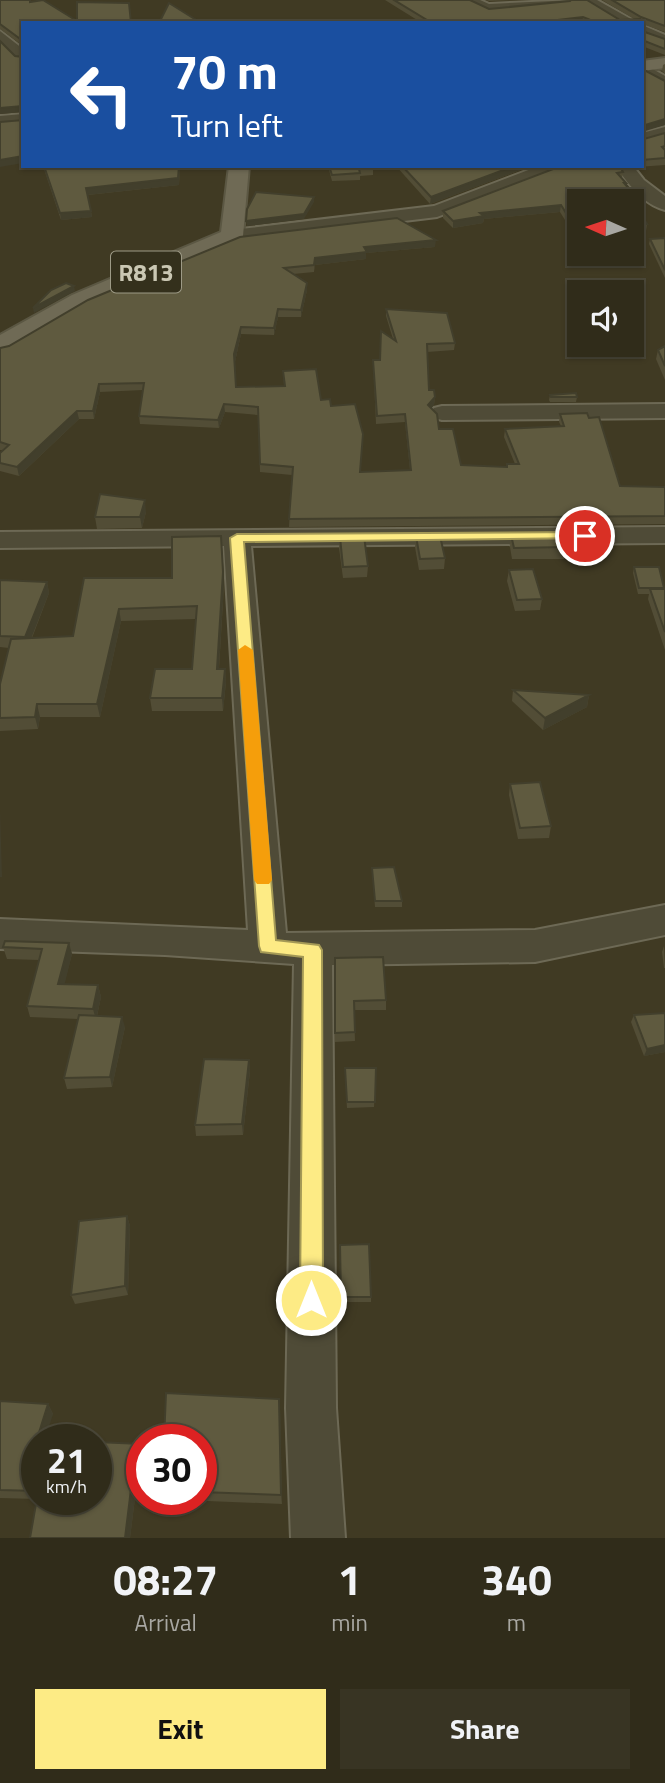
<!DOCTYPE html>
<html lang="en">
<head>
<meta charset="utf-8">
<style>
  :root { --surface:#302c1a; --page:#383423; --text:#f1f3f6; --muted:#a8a7a2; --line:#4b4839; --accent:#fdeb85 }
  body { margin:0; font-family:"Titillium Web",sans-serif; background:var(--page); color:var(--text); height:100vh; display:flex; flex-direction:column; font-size:26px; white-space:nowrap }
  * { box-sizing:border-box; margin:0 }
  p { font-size:23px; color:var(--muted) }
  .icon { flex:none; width:38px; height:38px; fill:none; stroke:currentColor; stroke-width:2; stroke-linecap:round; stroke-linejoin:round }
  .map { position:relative; height:1538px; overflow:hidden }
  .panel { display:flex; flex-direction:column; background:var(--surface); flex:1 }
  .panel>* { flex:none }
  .banner { position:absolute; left:21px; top:21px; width:623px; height:147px; border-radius:0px; box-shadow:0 2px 5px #0004,0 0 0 2px var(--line); background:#1a4fa0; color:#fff; overflow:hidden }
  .needle { width:46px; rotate:273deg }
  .buttons { position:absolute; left:567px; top:189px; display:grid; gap:14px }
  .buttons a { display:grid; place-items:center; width:77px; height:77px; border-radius:0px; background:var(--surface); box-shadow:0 2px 5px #0004,0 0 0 2px var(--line); font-size:35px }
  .speed { position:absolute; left:21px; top:1424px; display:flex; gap:14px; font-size:35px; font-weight:700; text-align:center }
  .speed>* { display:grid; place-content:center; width:91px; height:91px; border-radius:50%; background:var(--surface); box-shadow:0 2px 5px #0004,0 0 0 2px var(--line); line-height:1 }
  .speed small { font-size:18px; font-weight:400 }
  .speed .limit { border:10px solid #d22; background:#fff; color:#111 }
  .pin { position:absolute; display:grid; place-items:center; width:60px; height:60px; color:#fff; margin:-30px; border:4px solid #fff; border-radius:50%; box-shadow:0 2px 7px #0007 }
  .me { position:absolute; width:77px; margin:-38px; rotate:0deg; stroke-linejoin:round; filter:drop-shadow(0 0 5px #0008) }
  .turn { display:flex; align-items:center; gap:24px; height:147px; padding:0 35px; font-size:32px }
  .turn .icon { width:91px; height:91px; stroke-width:2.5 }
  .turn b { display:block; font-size:49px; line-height:60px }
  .eta { display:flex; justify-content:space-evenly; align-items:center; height:119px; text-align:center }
  .eta b { font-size:42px; font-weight:700; line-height:49px }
  .action { display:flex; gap:14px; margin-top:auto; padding:14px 35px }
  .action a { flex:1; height:80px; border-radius:0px; background:var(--accent); color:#111; font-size:28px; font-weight:700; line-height:80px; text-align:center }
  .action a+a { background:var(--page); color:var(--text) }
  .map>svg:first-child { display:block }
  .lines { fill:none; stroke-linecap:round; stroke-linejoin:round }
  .minor-casing { stroke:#6d6955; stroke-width:4 }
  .major-casing { stroke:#5b5743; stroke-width:4 }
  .minor { fill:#4f4b37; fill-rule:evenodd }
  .major { fill:#6f6a55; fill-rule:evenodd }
  .wall { fill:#524d36 }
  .shaded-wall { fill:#423f2c }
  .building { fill:#5f5a3f; stroke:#423f2c; stroke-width:2 }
  .route { fill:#fdeb85; stroke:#a49956; stroke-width:2 }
  .slow { fill:#f59e0b }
  .labels { text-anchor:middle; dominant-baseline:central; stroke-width:7; stroke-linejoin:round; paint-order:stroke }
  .shield { fill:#34301c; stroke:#9d9a86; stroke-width:2 }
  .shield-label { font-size:24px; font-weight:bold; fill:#cac7b3 }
</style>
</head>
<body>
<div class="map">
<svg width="665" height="1538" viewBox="0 0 665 1538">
  <rect width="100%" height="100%" fill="#403a23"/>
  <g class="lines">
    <g class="minor-casing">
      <g id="minor">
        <path d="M463 0H480L489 4 575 0 569 4 488 12Z"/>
        <path d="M581 0H597L638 23H620Z"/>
        <path d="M642 25 665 35V44L642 34Z"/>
        <path d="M0 31 23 49V61L18 60 0 43Z"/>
        <path d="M649 67 665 76V87L644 74V68Z"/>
        <path d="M23 114V124L0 126V116Z"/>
        <path d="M665 127V137L642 143V133Z"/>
        <path d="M539 166H563L561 170 437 217 232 242 222 236 232 230 434 206Z"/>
        <path d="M616 166H633L644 180 665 196V210C644 205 627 183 616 166Z"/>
        <path d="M665 404V418L442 420 434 418 430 413 434 408 442 406Z"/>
        <path d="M665 527V543L251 546 286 933 535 930 665 905V935L535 962 332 965 336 1408 345 1538H291L286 1408 294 964 165 955 0 949V919L248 930 224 546 0 548V532Z"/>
      </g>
    </g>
    <g class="major-casing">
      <g id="major">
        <path d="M665 58V68L642 71V61Z"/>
        <path d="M229 166H249L243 236 240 241 88 305 9 351 0 354V335L72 295 221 232Z"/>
      </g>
    </g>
    <use href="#minor" class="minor"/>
    <use href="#major" class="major"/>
  </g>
  <g class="wall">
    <path d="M0 0 30 2 77 21 23 23V46L0 29Z"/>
    <path d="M385 0H470L489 9 620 20 634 19 602 0H665V32L642 24V23H422Z"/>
    <path d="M486 0H518L489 1Z"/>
    <path d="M642 31 665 39V55L642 46Z"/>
    <path d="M665 64V74L662 71 663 65Z"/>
    <path d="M665 133V165L637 167 642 166V138L644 139Z"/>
    <path d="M43 166H181L180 167 179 185 88 195 92 217 61 220Z"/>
    <path d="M328 166H371L373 169V175L360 176V180L332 181Z"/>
    <path d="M396 166H531L430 204Z"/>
    <path d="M623 172 622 178 626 183V185L631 191 630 196 647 224 646 231H632V201H579V228H570L560 212 484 219 483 223 453 228 443 218V211Z"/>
    <path d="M240 237 435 247 366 253V259L315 265 314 272 293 274 307 290 301 317H278L274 335 241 334 235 362 236 387 284 386 283 371 321 400 331 406 361 472 410 470 405 422 376 424 373 360H380L393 339 386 316V309L455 343 454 350 427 352 429 390 435 397 434 405 431 408 439 429 461 465 507 467 515 464 504 437 505 429 561 426 559 422 560 414 620 486 665 487V524L289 527 292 475 260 472 258 415 225 412 219 428 140 424 139 416 143 390 100 392 94 419H79L19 476 0 471V453L3 450H0V348L9 346Z"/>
    <path d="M665 238V278L649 244 650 239Z"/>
    <path d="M665 346V380L656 359 658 350Z"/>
    <path d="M550 395 577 397 576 402H550L549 400Z"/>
    <path d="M146 512 142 528 97 529 95 517Z"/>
    <path d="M511 535 566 547 564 559H512L510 547Z"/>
    <path d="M416 536 445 558 444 569 419 570 415 547Z"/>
    <path d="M340 537 368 566 367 577 343 578 339 548Z"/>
    <path d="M634 567 665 589V650L648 599 649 594H638L633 573Z"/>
    <path d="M509 570 542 599 540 610 515 611 507 581Z"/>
    <path d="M84 578 224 585 219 669H225L226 682 223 711H152L150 698 192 669 196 619 121 621 100 717H40L38 729 0 731V684L9 648 0 647V580L47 582 49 593 32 638 73 636Z"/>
    <path d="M513 690 589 695 587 707 543 730 512 701Z"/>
    <path d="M510 784 551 826 549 838 518 839 509 795Z"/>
    <path d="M372 868 402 901V907H375Z"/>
    <path d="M69 943 72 954 64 984 98 985 101 997 97 1016 125 1027 112 1087 67 1089 64 1078 78 1019 30 1017 27 1006 39 960 7 959 3 947Z"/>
    <path d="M664 946 665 968H664L662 952Z"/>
    <path d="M335 958 386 1000V1010H354L355 1041 335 1042Z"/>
    <path d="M665 1013V1052L644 1056 631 1022 634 1015Z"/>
    <path d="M249 1060 250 1071 243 1135 196 1136 195 1125Z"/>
    <path d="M376 1068 374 1107 347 1108 345 1073Z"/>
    <path d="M127 1216 130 1226 128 1295 75 1304 71 1295Z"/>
    <path d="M340 1245 371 1297V1302H341Z"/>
    <path d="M0 1401 48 1404 53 1414 37 1440V1500L142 1444V1498H135L130 1538H30L37 1499 0 1498Z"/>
    <path d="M280 1409 282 1504 183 1500H201V1440Z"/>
  </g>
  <g class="shaded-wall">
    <path d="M583 17 582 22 578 23H532Z"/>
    <path d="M23 106V112L0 114V108Z"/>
    <path d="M665 119V125L642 132V126Z"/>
    <path d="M23 156V163L0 167V160Z"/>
    <path d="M179 166H181L180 167 179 185 87 195 86 188Z"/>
    <path d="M514 166H531L430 204 431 197Z"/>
    <path d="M314 197V202L304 219 247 226 246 221Z"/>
    <path d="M561 205 560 212 484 219 483 223 453 228V221L480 213Z"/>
    <path d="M91 211 92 217 61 220 60 213Z"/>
    <path d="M436 240 435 247 366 253V259L315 265 314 272 315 258 364 247Z"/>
    <path d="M307 283V290L301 317V310Z"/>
    <path d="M74 286 75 291 34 313 33 308Z"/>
    <path d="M278 309V317L274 335V328Z"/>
    <path d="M241 327V334L235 362 234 354Z"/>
    <path d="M99 384 100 392 94 419 93 411Z"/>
    <path d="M435 397 434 405 427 413 428 405Z"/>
    <path d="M224 404 225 412 219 428 218 420Z"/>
    <path d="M77 411 79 419 19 476 17 467Z"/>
    <path d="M145 500 146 512 142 528 140 517Z"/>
    <path d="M221 536 224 585 218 682 217 669Z"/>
    <path d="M47 582 49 593 27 649 25 637Z"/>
    <path d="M119 609 121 621 100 717 97 704Z"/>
    <path d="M225 669 226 682 223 711 222 698Z"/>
    <path d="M589 695 587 707 543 730 545 718Z"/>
    <path d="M37 704 40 717 38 729 35 717Z"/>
    <path d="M0 809 2 877H0Z"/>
    <path d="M69 943 72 954 62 995 58 984Z"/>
    <path d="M98 985 101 997 96 1020 93 1009Z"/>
    <path d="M122 1017 125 1027 112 1087 110 1077Z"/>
    <path d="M665 1045V1052L644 1056 647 1049Z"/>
    <path d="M249 1060 250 1071 243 1135 242 1124Z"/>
    <path d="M127 1216 130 1226 128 1295 125 1286Z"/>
    <path d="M279 1399 280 1409 282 1504 281 1495Z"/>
    <path d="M48 1404 53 1414 45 1440 37 1439Z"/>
    <path d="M131 1489 135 1498 130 1538H125Z"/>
  </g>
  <g class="building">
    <path d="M0 0H30V2L43 0 77 21V2L129 3 131 23H23V41L0 24Z"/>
    <path d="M394 0H470L489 9 570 1 571 0H587L620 20 640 19 641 23H598L583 17 532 23H432Z"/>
    <path d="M612 0H665V26L641 17Z"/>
    <path d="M169 3 201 23H159Z"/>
    <path d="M642 31 665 39V49L642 40Z"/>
    <path d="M0 41 15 56 23 57V106L0 108Z"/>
    <path d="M642 68 644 70 665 81V119L642 126Z"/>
    <path d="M23 120V156L0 160V122Z"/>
    <path d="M665 133V146L662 147 665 150V158L642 160V138L644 139Z"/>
    <path d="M44 166H179L178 178 86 188 91 211 60 213Z"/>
    <path d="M329 166H371L373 169H359L360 173 332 175Z"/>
    <path d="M402 166H514L431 197Z"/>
    <path d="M561 166H620L623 172 617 173 626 183H624L631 191H628L647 224H632V201H579V221H571L561 205 480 213 484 216 453 221 443 211Z"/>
    <path d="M256 192 314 197 304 214 246 221 247 209Z"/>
    <path d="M397 218 436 240 364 247 367 252 315 258 314 265 284 268 307 283 301 310 278 309 274 328 241 327 234 354 236 387 285 386 283 371 316 369 321 400 330 399 331 406 355 404 363 434 360 472 411 470 405 414 377 416 373 360H380L381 331 396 341 386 309 447 313 455 343 427 344 429 390H434L435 397 428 405 437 414 439 429H453L461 465 507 467V464H519L505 429 564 426 560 414 587 413 589 418 599 417 620 486 665 487V516L289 519 293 467 260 464 258 407 224 404 218 420 139 416 144 383 99 384 93 411H77L17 467 0 463V453L9 445 0 442V348L9 346 88 300 240 237Z"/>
    <path d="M665 238V270L650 239Z"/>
    <path d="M66 283 74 286 33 308 51 290Z"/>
    <path d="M665 346V366L658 350Z"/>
    <path d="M576 393 577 397H551L550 395Z"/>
    <path d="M100 494 145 500 140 517H95Z"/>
    <path d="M511 535H564L566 547 514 548Z"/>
    <path d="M221 536 223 572 217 669H225L222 698H150L155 669H192L197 606 119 609 97 704H37L35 717 0 718V684L11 639 73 636 84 578H172V537Z"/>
    <path d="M364 536 368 566 343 567 340 537Z"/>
    <path d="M416 536H440L445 558 420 559Z"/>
    <path d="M634 567H659L664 588H639Z"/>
    <path d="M533 569 542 599 517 600 509 570Z"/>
    <path d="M0 580 47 582 25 637 0 636Z"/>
    <path d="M650 589H665V632Z"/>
    <path d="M513 690 544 692 589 695 545 718Z"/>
    <path d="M540 782 551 826 520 828 510 784Z"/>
    <path d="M394 867 402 901H375L372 868Z"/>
    <path d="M5 941 69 943 58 984 98 985 93 1009 27 1006 42 949 3 947Z"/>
    <path d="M383 957 386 1000 354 1001 355 1032 335 1033V958Z"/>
    <path d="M665 1013V1045L647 1049 634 1015Z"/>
    <path d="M79 1015 122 1017 110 1077 64 1078Z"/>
    <path d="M204 1059 249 1060 242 1124 195 1125Z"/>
    <path d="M345 1068H376L375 1102H347Z"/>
    <path d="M127 1216 125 1286 71 1295 79 1221Z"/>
    <path d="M369 1244 371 1297H341L340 1245Z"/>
    <path d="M166 1393 279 1399 281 1495 201 1492V1440H164Z"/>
    <path d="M0 1401 48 1404 37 1439 69 1440H37V1491L0 1490Z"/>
    <path d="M96 1442 142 1444V1490L131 1489 125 1538H30L37 1498V1500H96Z"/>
  </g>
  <path class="route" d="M585 532 591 536 589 538 244 542 276 940 319 945 322 950 323 1300 319 1308 311 1311 303 1308 300 1300 303 957 261 952 259 946 230 538 237 534Z"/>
  <path class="slow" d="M245 645 253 650 272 880 269 884H257L254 880 238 650Z"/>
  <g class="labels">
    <rect class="shield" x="111" y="251.5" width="70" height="41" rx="5"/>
    <g class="shield-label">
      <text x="146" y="272">R813</text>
    </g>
  </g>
</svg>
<div class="buttons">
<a><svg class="needle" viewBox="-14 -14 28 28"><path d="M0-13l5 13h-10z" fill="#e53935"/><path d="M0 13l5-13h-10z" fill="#a8a7a2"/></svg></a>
<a><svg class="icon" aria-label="sound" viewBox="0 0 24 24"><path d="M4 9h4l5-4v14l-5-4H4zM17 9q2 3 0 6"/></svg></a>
</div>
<div class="speed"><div>21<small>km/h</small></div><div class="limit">30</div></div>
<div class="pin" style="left:585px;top:536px;background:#d93025"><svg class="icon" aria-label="arrive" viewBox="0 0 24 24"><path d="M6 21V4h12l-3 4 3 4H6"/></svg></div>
<svg class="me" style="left:311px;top:1300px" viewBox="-20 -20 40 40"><circle r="17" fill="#fdeb85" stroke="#fff" stroke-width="3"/><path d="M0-11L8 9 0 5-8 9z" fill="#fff"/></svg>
<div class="banner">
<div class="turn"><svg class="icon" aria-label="left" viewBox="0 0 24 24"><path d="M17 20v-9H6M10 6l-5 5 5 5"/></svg><div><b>70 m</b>Turn left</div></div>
</div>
</div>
<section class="panel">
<div class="eta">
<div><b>08:27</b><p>Arrival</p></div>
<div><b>1</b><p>min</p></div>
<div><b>340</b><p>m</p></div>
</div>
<div class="action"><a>Exit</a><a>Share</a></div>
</section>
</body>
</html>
